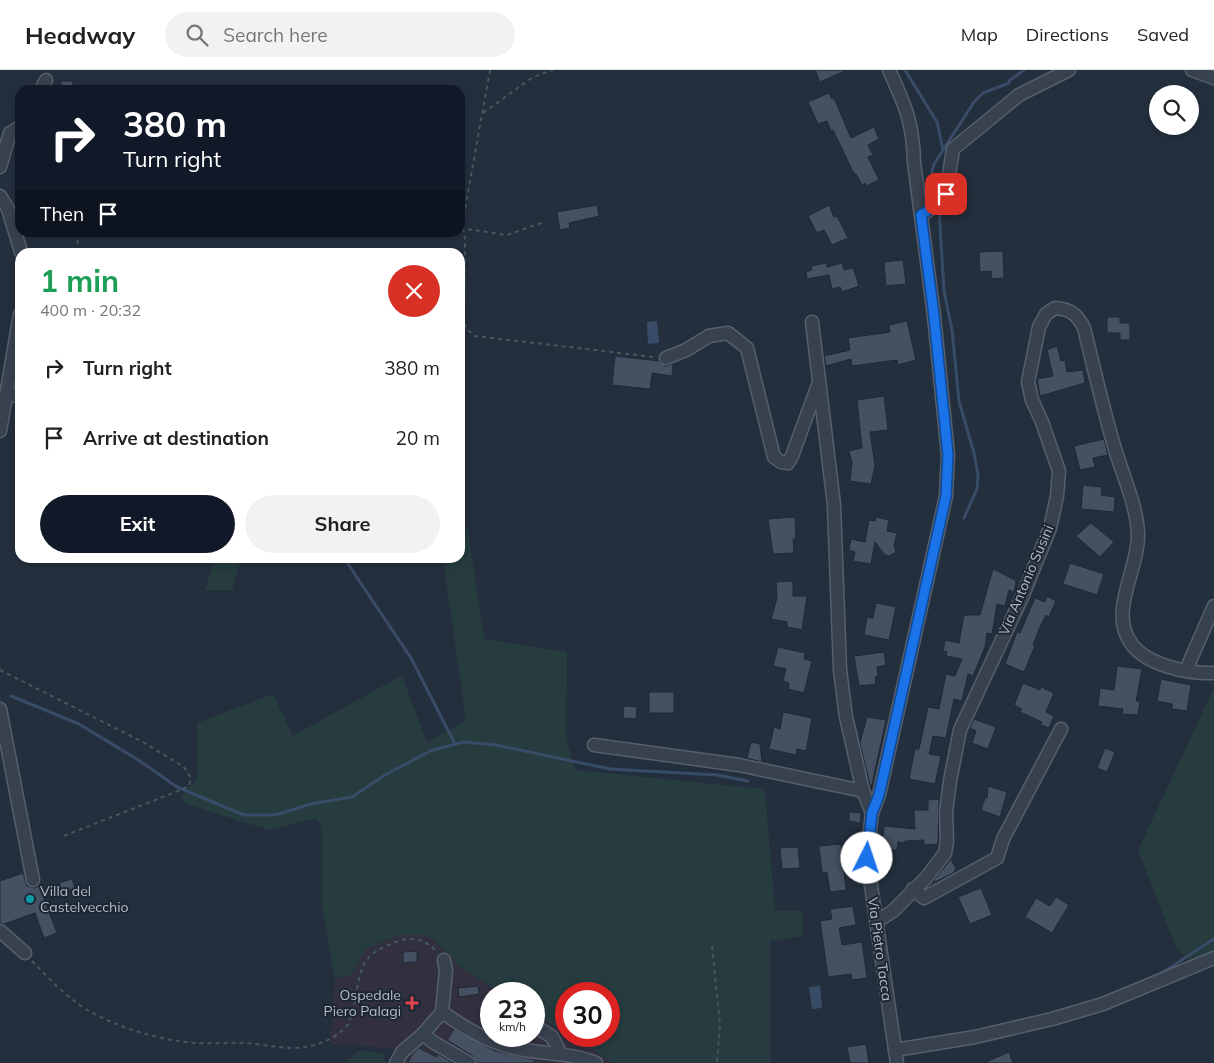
<!DOCTYPE html>
<html lang="en">
<head>
<meta charset="utf-8">
<style>
  :root { --surface:#fff; --page:#f2f2f2; --text:#222; --muted:#767676; --line:#e0e0e0; --accent:#111827 }
  body { margin:0; font-family:Mulish,sans-serif; background:var(--page); color:var(--text); height:100vh; display:flex; flex-direction:column; font-size:19px; white-space:nowrap }
  * { box-sizing:border-box; margin:0 }
  p { font-size:16px; color:var(--muted) }
  .icon { flex:none; width:28px; height:28px; fill:none; stroke:currentColor; stroke-width:2; stroke-linecap:round; stroke-linejoin:round }
  .map { position:relative; flex:1; overflow:hidden }
  .drawer { position:absolute; left:15px; top:178px; width:450px; height:315px; display:flex; flex-direction:column; background:var(--surface); border-radius:15px; box-shadow:0 2px 8px #0003 }
  .drawer>* { flex:none }
  .hud { position:absolute; left:15px; top:15px; width:450px; height:152px; border-radius:15px; box-shadow:0 2px 8px #0003; background:#111827; color:#fff; overflow:hidden }
  .tools { position:absolute; left:1149px; top:15px; display:grid; gap:10px }
  .tools a { display:grid; place-items:center; width:50px; height:50px; border-radius:50%; background:var(--surface); box-shadow:0 2px 8px #0003; font-size:25px }
  .speed { position:absolute; left:480px; top:912px; display:flex; gap:10px; font-size:25px; font-weight:700; text-align:center }
  .speed>* { display:grid; place-content:center; width:65px; height:65px; border-radius:50%; background:var(--surface); box-shadow:0 2px 8px #0003; line-height:1 }
  .speed small { font-size:12px; font-weight:400 }
  .speed .limit { border:8px solid #d22; background:#fff; color:#111 }
  .pin { position:absolute; display:grid; place-items:center; width:42px; height:42px; color:#fff; margin:-21px; border-radius:10px; box-shadow:0 2px 8px #0006 }
  .me { position:absolute; width:55px; margin:-28px; rotate:4deg; stroke-linejoin:round; filter:drop-shadow(0 0 4px #0008) }
  .turn { display:flex; align-items:center; gap:18px; height:105px; padding:0 25px; font-size:22px }
  .turn .icon { width:65px; height:65px; stroke-width:2.5 }
  .turn b { display:block; font-size:35px; line-height:42px }
  .then { display:flex; align-items:center; height:48px; padding:0 25px; background:#0003; gap:10px; font-size:19px }
  .round { display:grid; place-items:center; flex:none; width:52px; height:52px; border-radius:26px; background:var(--page) }
  .summary { display:flex; align-items:center; justify-content:space-between; height:85px; padding:0 25px }
  h1 { font-size:30px; font-weight:700; line-height:38px; color:#1e9e55 }
  .primary-button { display:flex; gap:10px; margin-top:auto; padding:10px 25px }
  .primary-button a { flex:1; height:58px; border-radius:30px; background:var(--accent); color:#fff; font-size:20px; font-weight:700; line-height:58px; text-align:center }
  .primary-button a+a { background:var(--page); color:var(--text) }
  ul { padding:0; list-style:none }
  li { display:flex; align-items:center; gap:15px; height:70px; padding:0 25px }
  li div { flex:1 }
  li b { display:block; font-size:19px }
  li em { font-style:normal }
  header { display:flex; align-items:center; gap:30px; box-sizing:border-box; height:70px; padding:0 25px; background:var(--surface); border-bottom:1px solid var(--line) }
  header strong { font-size:24px }
  nav { display:flex; gap:28px; margin-inline-start:auto; font-size:18px }
  .search { width:350px; height:45px; background:var(--page); display:flex; align-items:center; gap:12px; box-sizing:border-box; padding:0 18px; border-radius:28px; color:var(--muted); font-size:19px }
  .map>svg:first-child { display:block }
  .medical { fill:#32303f }
  .green { fill:#263c3f }
  .water { fill:#394c67 }
  .lines { fill:none; stroke-linecap:round; stroke-linejoin:round }
  .stream { stroke:#394c67; stroke-width:3 }
  .building { fill:#455162; stroke:#1f2835 }
  .minor-casing { stroke:#565f6c; stroke-width:15 }
  .path { stroke:#44595c; stroke-width:2; stroke-dasharray:4 4; stroke-linecap:butt }
  .minor { stroke:#38414e; stroke-width:12 }
  .route-casing { stroke:#114b97; stroke-width:12 }
  .route { stroke:#1a73e8; stroke-width:9 }
  .culture-dot { fill:#0f9aa8; stroke:#1d2633; stroke-width:2 }
  .health-dot { fill:#e0444e; stroke:#1d2633; stroke-width:2 }
  .labels { text-anchor:middle; dominant-baseline:central; stroke-width:4; stroke-linejoin:round; paint-order:stroke }
  .street-label { font-size:14px; fill:#b4bcc9; stroke:#1d2633 }
  .poi-label { font-size:14px; fill:#b4bcc9; stroke:#1d2633; text-anchor:start }
</style>
</head>
<body>
<header>
<strong>Headway</strong>
<div class="search"><svg class="icon" aria-label="search" viewBox="0 0 24 24"><circle cx="10" cy="10" r="6"/><path d="M15 15l6 6"/></svg>Search here</div>
<nav><a>Map</a><a>Directions</a><a>Saved</a></nav>
</header>
<div class="map">
<svg width="1214" height="993" viewBox="0 0 1214 993">
  <rect width="100%" height="100%" fill="#242f3e"/>
  <path class="medical" d="M427 864 453 888 456 894 503 924H491V966H534V943L566 963V966H571L614 993H400L402 990 395 978 330 974 335 908 351 905 366 879 399 865Z"/>
  <g class="green">
    <path d="M460 459H468L484 569 567 582 566 667 575 700 765 719 775 841 802 840 803 866 770 871V993H614L571 966H609V924H566V963L534 943V924H503L456 894 451 885 427 865H399L366 879 351 905 335 908 322 838V758L316 748 269 760 183 733 181 726 198 709 197 653 273 624 293 666 402 605 427 673 466 650 443 488H460Z"/>
    <path d="M214 488H241L232 520H205Z"/>
    <path d="M1214 618V882L1189 889 1177 880 1138 780Z"/>
    <path d="M359 980 383 984 386 993H345Z"/>
  </g>
  <g class="water">
    <path d="M657 251 659 273 648 274 647 252Z"/>
    <path d="M820 916 822 938 812 939 809 917Z"/>
  </g>
  <g class="lines">
    <g class="stream">
      <path d="M905 0 937 52 943 80"/>
      <path d="M938 130 932 102 934 94 974 32 983 23 1009 13V11L1024 0"/>
      <path d="M939 139 944 221 952 260 959 331 974 383 978 405 977 419 964 448"/>
      <path d="M344 488 411 588 455 674"/>
      <path d="M11 626 79 654 140 691 177 717 244 745H275L311 734 352 727 385 705 430 681 463 672 496 675 610 699 717 705 748 711"/>
      <path d="M1162 903 1214 869"/>
    </g>
  </g>
  <g class="building">
    <path d="M815 0H847L820 12Z"/>
    <rect x="61" y="11" width="12" height="9"/>
    <path d="M829 23 832 29 834 28 851 68 874 57 879 69 868 75 873 85 868 87 879 110 866 116 865 113 862 115 856 104H854L833 60 831 61 827 51 818 54 808 32Z"/>
    <path d="M597 135 599 146 569 153 570 158 560 160 557 142Z"/>
    <path d="M829 135 834 147 837 146 848 168 832 175 824 160 817 163 808 146Z"/>
    <path d="M1003 181 1004 208 992 209 991 201 980 202 979 182Z"/>
    <path d="M903 190 906 214 886 216 884 192Z"/>
    <path d="M827 193V197L842 193 844 200 853 198 859 216 842 222 840 217 832 219 829 205 807 209 806 202 812 200 811 196Z"/>
    <path d="M1107 247H1120V253H1130V270H1120V263H1107Z"/>
    <path d="M907 251 916 290 898 295 897 290 852 296 851 289 826 296 824 286 850 280 848 268 890 262 889 255Z"/>
    <path d="M1057 276 1061 291 1065 290 1067 302 1083 300 1085 313 1040 326 1037 309 1053 306 1047 280Z"/>
    <path d="M615 286 659 291 665 296 673 294 672 306 652 303 650 319 612 315Z"/>
    <path d="M884 326 888 360 870 362 875 395 871 414 850 411 852 393 849 381 862 378 857 330Z"/>
    <path d="M1104 369 1108 385 1093 388 1095 397 1080 400 1074 376Z"/>
    <path d="M1083 415 1102 417 1101 425 1115 427 1114 442 1081 439Z"/>
    <path d="M795 447 796 469H793L794 483 773 484 768 449Z"/>
    <path d="M876 447 889 450 887 461 897 463 894 475 896 482 889 486 885 485 875 472 871 494 853 491 855 482 849 480 851 469 865 472 869 450 875 451Z"/>
    <path d="M1091 453 1114 472 1100 487 1076 466Z"/>
    <path d="M1070 493 1104 504 1097 525 1063 514Z"/>
    <path d="M993 499 1015 510 1016 512 1014 522 1009 520 1005 536 997 534 992 564 987 563 985 577 973 606 968 604 962 631 954 629 946 668 933 666 929 684 941 686 935 714 909 709 915 679H919L928 637 939 639 946 604 955 606 962 589 946 586 947 582 943 581 945 570 959 573 964 545H980Z"/>
    <path d="M793 511V526H807L802 560 787 557V552L771 549 777 528 776 512Z"/>
    <path d="M1047 526 1056 531 1049 547 1046 545 1040 557 1033 575 1035 576 1024 602 1005 594 1017 562 1020 563 1035 528 1045 532Z"/>
    <path d="M876 533 896 537 889 570 864 565 867 547 873 548Z"/>
    <path d="M778 577 805 583 804 589 812 591 804 623 788 619 789 613 783 611 786 599 773 596Z"/>
    <path d="M884 582 886 595 877 597 878 606 875 607 876 614 859 616 854 586Z"/>
    <path d="M1117 596 1142 599 1136 631H1140L1138 645 1122 644 1123 639 1098 636 1100 618 1114 620Z"/>
    <path d="M1161 609 1191 615 1187 641 1172 639V634L1157 631Z"/>
    <path d="M1023 613 1040 620 1041 617 1054 623 1046 642 1054 646 1049 658 1041 655 1042 652 1020 642 1022 639 1014 635Z"/>
    <rect x="649" y="622" width="25" height="21"/>
    <path d="M624 636 637 637 636 649 623 648Z"/>
    <path d="M783 642 812 648 806 681 797 679 796 685 769 679 774 657 780 659Z"/>
    <path d="M867 647 886 650 871 719 860 673Z"/>
    <path d="M974 649 996 657 988 679 972 673 976 661 970 658Z"/>
    <path d="M751 672 760 674 762 692 747 688Z"/>
    <path d="M1105 678 1115 682 1107 702 1097 698Z"/>
    <path d="M988 716 1007 722 1000 747 981 740 985 728H987Z"/>
    <path d="M939 729 938 774 924 775V770L905 771V773L898 772 897 780 882 779 884 756 915 759 914 740H928V730Z"/>
    <path d="M849 742 861 743 860 753 849 751Z"/>
    <path d="M841 774 846 820 830 822 827 802 822 803 819 776Z"/>
    <path d="M798 777 800 798 782 799 780 778Z"/>
    <path d="M951 789 956 799 953 803 935 812 934 810Z"/>
    <path d="M23 803 27 816 34 818 39 816 57 863 44 868 35 843 4 854 0 853V811Z"/>
    <path d="M72 809 75 818 62 823 59 813Z"/>
    <path d="M981 818 992 845 970 854 958 827Z"/>
    <path d="M1056 827 1069 835 1052 863 1025 847 1036 828 1050 836Z"/>
    <path d="M853 836 856 855 839 858 842 875 862 872 867 908 852 910 851 904 828 907 820 851 832 849 830 839Z"/>
    <path d="M417 881V892L403 893V882Z"/>
    <path d="M478 916 479 924 459 927 458 918Z"/>
    <path d="M454 959 495 981 535 990 533 993H477L473 986 447 970Z"/>
    <path d="M866 974 869 993H850L847 977Z"/>
    <path d="M419 978 436 987 438 984 453 993H408L413 983Z"/>
    <path d="M1009 982 1013 993H984Z"/>
  </g>
  <g class="lines">
    <g class="minor-casing">
      <g id="minor">
        <path d="M889 0C905 35 913 52 914 92L934 246 948 385 946 426 879 725 872 743 867 788 897 993"/>
        <path d="M1192 0 1214 8"/>
        <path d="M41 20 46 10"/>
        <path d="M0 97 10 63 20 57"/>
        <path d="M0 126 8 139 21 182"/>
        <path d="M921 145 942 132 946 124 953 79 1019 25 1069 0"/>
        <path d="M812 252 834 435 840 600 846 647 863 721 872 743"/>
        <path d="M666 288 686 280 709 266 728 263 747 278 774 387 781 392 788 393 792 386 818 315"/>
        <path d="M6 325 20 326"/>
        <path d="M0 361 20 244"/>
        <path d="M1186 600 1214 536"/>
        <path d="M0 639 33 810"/>
        <path d="M594 675 739 695 863 721"/>
        <path d="M913 819 924 828 997 788 1003 769 1061 659"/>
        <path d="M876 852 893 841 926 808 945 783 947 771 946 742 950 711 960 660 1023 525 1050 458 1057 426 1059 401 1042 352 1032 330 1028 312 1039 257 1046 244 1055 238C1070 239 1077 244 1084 258 1094 298 1103 339 1115 379 1123 406 1137 436 1138 464 1139 498 1110 539 1129 570 1143 595 1188 604 1214 603"/>
        <path d="M0 861 25 883"/>
        <path d="M444 890 446 900 442 942C465 958 491 974 519 979 544 984 571 983 596 993"/>
        <path d="M534 955 552 967 561 984"/>
        <path d="M423 964 433 972 469 993"/>
        <path d="M895 980 975 967 1052 949 1103 934 1214 888"/>
        <path d="M396 993 402 982 423 964 442 942"/>
      </g>
    </g>
    <g class="path">
      <path d="M490 0 465 139 463 158 465 170 464 253 468 260 475 266 654 287"/>
      <path d="M483 43 533 7 553 0"/>
      <path d="M460 158 507 165 544 152"/>
      <path d="M77 182 78 162"/>
      <path d="M0 600 143 672 184 697 191 708 189 716 178 721 61 767"/>
      <path d="M712 876 720 954 717 993"/>
      <path d="M32 891C45 904 58 919 73 930 103 954 159 971 197 973 213 974 230 972 246 973 271 975 296 983 320 973 330 970 342 963 348 954 352 946 354 937 355 929 362 893 362 884 399 871 414 866 425 870 436 881"/>
    </g>
    <use href="#minor" class="minor"/>
  </g>
  <g class="lines">
    <g class="route-casing">
      <path id="route" d="M867 788 872 743 879 725 946 426 948 385 934 246 921 145 942 132 946 124"/>
    </g>
    <use href="#route" class="route"/>
  </g>
  <circle class="culture-dot" cx="30" cy="829" r="5"/>
  <path class="health-dot" d="M409.5 925.5h5v5h5v5h-5v5h-5v-5h-5v-5h5z"/>
  <g class="labels">
    <g class="street-label">
      <text transform="translate(1026 510) rotate(-67)">Via Antonio Susini</text>
      <text transform="translate(880 879) rotate(82)">Via Pietro Tacca</text>
    </g>
    <g class="poi-label">
      <text x="40" y="821">Villa del<tspan x="40" dy="16">Castelvecchio</tspan></text>
      <text x="401" y="925" text-anchor="end">Ospedale<tspan x="401" dy="16">Piero Palagi</tspan></text>
    </g>
  </g>
</svg>
<div class="tools">
<a><svg class="icon" aria-label="search" viewBox="0 0 24 24"><circle cx="10" cy="10" r="6"/><path d="M15 15l6 6"/></svg></a>
</div>
<div class="speed"><div>23<small>km/h</small></div><div class="limit">30</div></div>
<div class="pin" style="left:946px;top:124px;background:#d93025"><svg class="icon" aria-label="arrive" viewBox="0 0 24 24"><path d="M6 21V4h12l-3 4 3 4H6"/></svg></div>
<svg class="me" style="left:867px;top:788px" viewBox="-20 -20 40 40"><circle r="19" fill="#fff"/><path d="M0-13L10 11 0 6-10 11z" fill="#1a73e8"/></svg>
<div class="hud">
<div class="turn"><svg class="icon" aria-label="right" viewBox="0 0 24 24"><path d="M7 20v-9h11M14 6l5 5-5 5"/></svg><div><b>380 m</b>Turn right</div></div>
<div class="then">Then<svg class="icon" aria-label="arrive" viewBox="0 0 24 24"><path d="M6 21V4h12l-3 4 3 4H6"/></svg></div>
</div>
<section class="drawer">
<div class="summary"><div><h1>1 min</h1><p>400 m · 20:32</p></div><a class="round" style="background:#d93025;color:#fff"><svg class="icon" aria-label="close" viewBox="0 0 24 24"><path d="M6 6l12 12M18 6L6 18"/></svg></a></div>
<ul>
<li><svg class="icon" aria-label="right" viewBox="0 0 24 24"><path d="M7 20v-9h11M14 6l5 5-5 5"/></svg><div><b>Turn right</b></div><em>380 m</em></li>
<li><svg class="icon" aria-label="arrive" viewBox="0 0 24 24"><path d="M6 21V4h12l-3 4 3 4H6"/></svg><div><b>Arrive at destination</b></div><em>20 m</em></li>
</ul>
<div class="primary-button"><a>Exit</a><a>Share</a></div>
</section>
</div>
</body>
</html>
